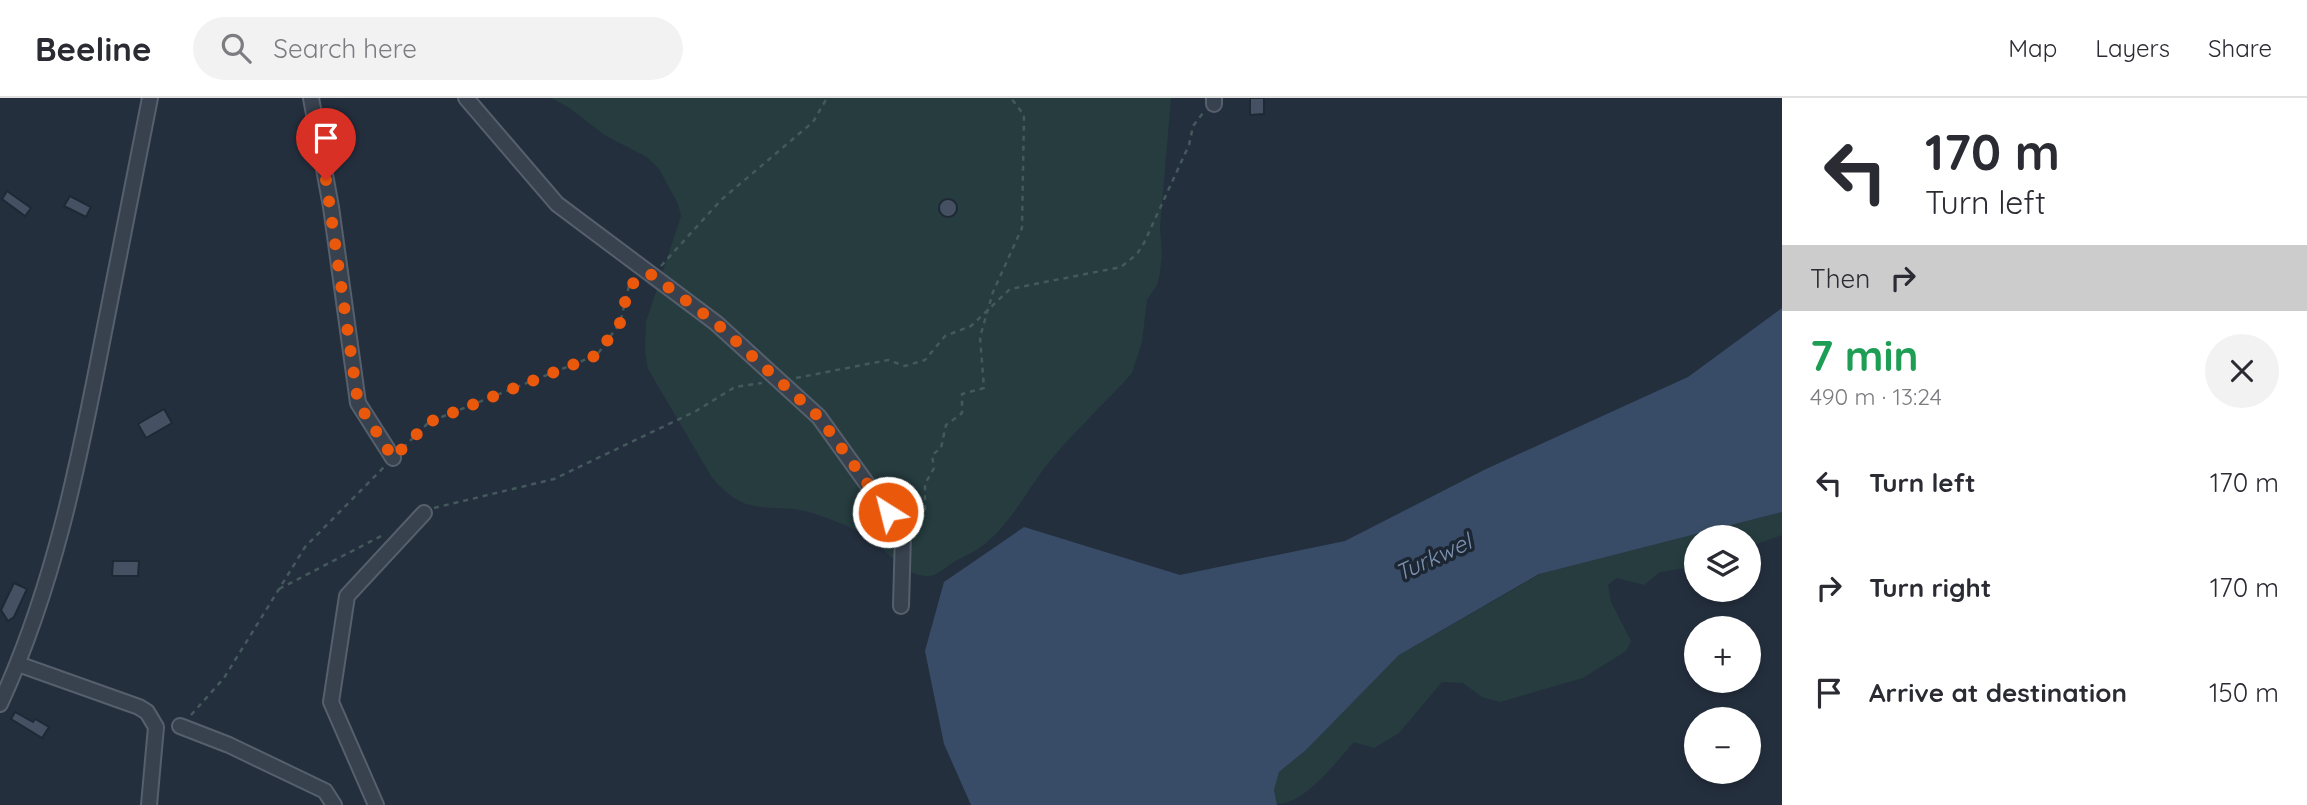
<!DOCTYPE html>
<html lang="en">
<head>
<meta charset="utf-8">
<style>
  :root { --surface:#fff; --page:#f2f2f3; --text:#2b2b33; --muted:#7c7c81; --line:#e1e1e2 }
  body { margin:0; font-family:Quicksand,sans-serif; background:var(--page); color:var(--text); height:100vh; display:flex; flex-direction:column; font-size:26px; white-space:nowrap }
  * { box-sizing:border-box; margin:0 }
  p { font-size:23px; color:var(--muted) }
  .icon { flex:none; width:38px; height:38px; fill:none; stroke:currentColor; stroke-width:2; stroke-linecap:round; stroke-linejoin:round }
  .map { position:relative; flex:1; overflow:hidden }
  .panel { display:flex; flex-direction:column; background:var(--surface); width:525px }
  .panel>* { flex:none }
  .banner { background:#fff; color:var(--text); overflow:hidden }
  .tools { position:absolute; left:1684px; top:427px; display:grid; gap:14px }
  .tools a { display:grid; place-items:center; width:77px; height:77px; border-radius:50%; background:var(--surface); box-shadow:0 4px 10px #0003; font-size:35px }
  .pin { position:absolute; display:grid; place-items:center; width:60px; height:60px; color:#fff; margin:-72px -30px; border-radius:50% 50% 50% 0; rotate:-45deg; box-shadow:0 0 7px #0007 }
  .pin .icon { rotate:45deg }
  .me { position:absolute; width:77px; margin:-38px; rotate:324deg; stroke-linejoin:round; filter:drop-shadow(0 0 5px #0008) }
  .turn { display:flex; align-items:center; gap:24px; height:147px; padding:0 28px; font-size:32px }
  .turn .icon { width:91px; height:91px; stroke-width:2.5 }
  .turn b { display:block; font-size:49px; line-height:60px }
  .then { display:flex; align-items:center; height:66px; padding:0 28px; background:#0003; gap:14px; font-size:26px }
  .round { display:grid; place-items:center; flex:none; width:74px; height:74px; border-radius:37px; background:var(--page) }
  .overview { display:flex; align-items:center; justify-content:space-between; height:119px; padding:0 28px }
  h1 { font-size:42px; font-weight:700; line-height:52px; color:#1e9e55 }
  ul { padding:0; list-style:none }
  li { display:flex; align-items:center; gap:21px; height:105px; padding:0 28px }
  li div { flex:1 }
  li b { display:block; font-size:26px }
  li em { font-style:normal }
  header { display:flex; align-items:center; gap:42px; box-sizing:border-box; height:98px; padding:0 35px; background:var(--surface); border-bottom:2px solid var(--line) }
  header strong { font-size:33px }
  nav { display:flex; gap:38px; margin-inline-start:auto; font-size:24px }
  .search { width:490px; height:63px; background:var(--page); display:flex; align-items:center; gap:18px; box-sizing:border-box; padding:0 24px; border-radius:38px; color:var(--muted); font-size:26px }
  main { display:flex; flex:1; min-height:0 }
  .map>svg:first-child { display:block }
  .green { fill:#263c3f }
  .water { fill:#394c67 }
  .building { fill:#455162; stroke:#1f2835; stroke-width:2 }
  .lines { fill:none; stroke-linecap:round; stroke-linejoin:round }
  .minor-casing { stroke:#565f6c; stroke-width:18 }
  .path { stroke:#44595c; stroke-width:2.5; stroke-dasharray:5 5; stroke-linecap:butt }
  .minor { stroke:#38414e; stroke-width:14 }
  .route { stroke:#ea580c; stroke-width:12; stroke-dasharray:0 21.6 }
  .labels { text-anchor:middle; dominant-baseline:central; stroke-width:7; stroke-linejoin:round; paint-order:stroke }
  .water-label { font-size:23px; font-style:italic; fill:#7c92b1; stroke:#1d2633 }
</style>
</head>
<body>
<header>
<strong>Beeline</strong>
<div class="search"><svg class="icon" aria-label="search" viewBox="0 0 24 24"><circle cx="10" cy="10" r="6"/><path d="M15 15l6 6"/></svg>Search here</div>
<nav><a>Map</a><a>Layers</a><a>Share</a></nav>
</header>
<main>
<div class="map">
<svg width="1782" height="707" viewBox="0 0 1782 707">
  <rect width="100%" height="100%" fill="#242f3e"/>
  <g class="green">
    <path d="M551 0H1171L1160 130 1162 156 1160 175 1157 187 1147 202 1142 244 1132 275C1107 303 1079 329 1055 357 1030 385 1016 420 986 445 977 453 964 458 954 464 945 469 937 479 926 478 902 477 888 452 869 440 854 430 838 424 821 418 774 399 750 427 711 378L648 271 645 255 646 224 681 118 678 106 659 71 647 59 606 38 568 9Z"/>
    <path d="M1782 414V437L1748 449V439H1696V468L1660 474 1644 487 1617 480 1608 487 1611 504 1631 543 1626 553 1583 580 1500 604 1482 599 1463 585 1442 584 1399 635 1374 650 1354 644C1336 664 1305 706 1277 706L1274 692 1279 674 1306 652 1399 557 1542 475Z"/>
  </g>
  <path class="water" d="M1782 210V414L1539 476 1399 557 1306 652 1279 674 1274 692 1277 707H971L944 646 925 553 944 484 1024 429 1180 477 1345 443 1484 372 1688 279Z"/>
  <g class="building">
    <path d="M1250 0H1264V16L1250 17Z"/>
    <path d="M7 93 31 110 25 118 2 101Z"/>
    <path d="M70 98 91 109 86 119 64 108Z"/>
    <circle cx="948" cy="110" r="9"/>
    <path d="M164 311 172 325 146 340 138 326Z"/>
    <path d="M113 463H139L138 478H112Z"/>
    <path d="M14 485 27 491 14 519 8 523 1 512Z"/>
    <path d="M15 614 33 624 35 621 49 629 42 640 11 621Z"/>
  </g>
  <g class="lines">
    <g class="minor-casing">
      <g id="minor">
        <path d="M311 0 331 109 358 305 393 360"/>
        <path d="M466 0 557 106 716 225 819 319 903 436 901 508"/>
        <path d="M1214 0V6"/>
        <path d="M18 566 139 609 147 614 156 629 149 707"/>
        <path d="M0 606C54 489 79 364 103 239 118 160 134 80 150 0"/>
        <path d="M180 628 229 647 325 693 334 707"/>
        <path d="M376 707 331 604 347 498 424 415"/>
      </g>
    </g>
    <g class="path">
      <path d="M661 168 721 102 813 24 827 0"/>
      <path d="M796 280 888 262 905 268 925 262 945 238 971 228 1010 191 1121 169 1137 156 1144 145 1189 47 1193 28 1203 15"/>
      <path d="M403 350 429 324 597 257 620 225 629 188 638 183"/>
      <path d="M434 410 554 381 696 313 735 289 762 285"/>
      <path d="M912 425 925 417V386L934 370 932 357 941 350 946 327 962 315V296L984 290 980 239 993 194 1022 130 1024 17 1011 0"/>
      <path d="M279 491 385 436"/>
      <path d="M191 617 224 580 305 449 384 369"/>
    </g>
    <use href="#minor" class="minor"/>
  </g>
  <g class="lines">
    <path class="route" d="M326 82 358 305 393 360 429 324 597 257 620 225 629 188 649 175 716 225 819 319 888 414"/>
  </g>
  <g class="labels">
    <g class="water-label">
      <text transform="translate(1433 459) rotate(-25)">Turkwel</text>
    </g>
  </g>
</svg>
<div class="tools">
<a><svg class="icon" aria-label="layers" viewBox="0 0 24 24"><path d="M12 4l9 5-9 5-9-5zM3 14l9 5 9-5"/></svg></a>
<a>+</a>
<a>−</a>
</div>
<div class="pin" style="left:326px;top:82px;background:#d93025"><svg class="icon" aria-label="arrive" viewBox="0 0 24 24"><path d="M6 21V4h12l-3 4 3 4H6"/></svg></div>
<svg class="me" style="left:888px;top:414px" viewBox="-20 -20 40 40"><circle r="17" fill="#ea580c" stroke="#fff" stroke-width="3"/><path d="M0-11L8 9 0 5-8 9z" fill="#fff"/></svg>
</div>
<section class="panel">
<div class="banner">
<div class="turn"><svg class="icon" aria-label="left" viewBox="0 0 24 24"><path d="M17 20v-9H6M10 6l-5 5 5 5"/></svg><div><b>170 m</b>Turn left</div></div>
<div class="then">Then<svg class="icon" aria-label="right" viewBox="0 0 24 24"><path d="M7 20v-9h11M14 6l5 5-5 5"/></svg></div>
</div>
<div class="overview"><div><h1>7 min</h1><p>490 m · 13:24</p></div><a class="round"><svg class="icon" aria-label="close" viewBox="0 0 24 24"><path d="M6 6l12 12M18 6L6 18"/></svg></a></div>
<ul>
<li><svg class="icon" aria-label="left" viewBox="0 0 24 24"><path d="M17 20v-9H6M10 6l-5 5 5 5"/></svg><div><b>Turn left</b></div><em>170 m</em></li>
<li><svg class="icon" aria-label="right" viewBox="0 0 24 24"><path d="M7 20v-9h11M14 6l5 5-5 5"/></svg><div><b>Turn right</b></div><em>170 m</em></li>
<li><svg class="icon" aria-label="arrive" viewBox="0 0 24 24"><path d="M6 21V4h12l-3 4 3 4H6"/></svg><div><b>Arrive at destination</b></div><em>150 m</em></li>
</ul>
</section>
</main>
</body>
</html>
